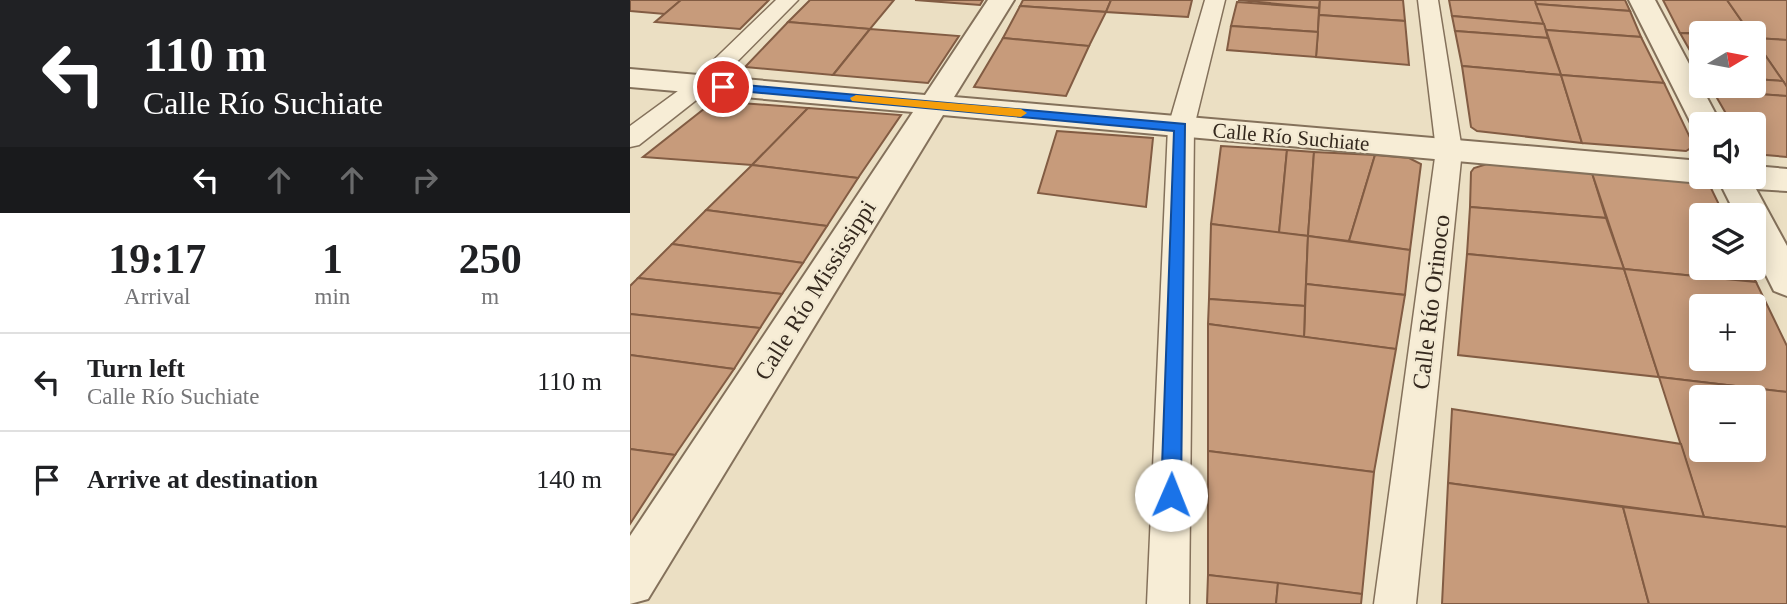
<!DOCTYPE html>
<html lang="en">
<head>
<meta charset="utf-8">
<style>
  :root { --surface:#fff; --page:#f2f2f2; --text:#202124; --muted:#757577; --line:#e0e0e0 }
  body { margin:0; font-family:"Times New Roman",serif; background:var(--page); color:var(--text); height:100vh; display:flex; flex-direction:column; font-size:26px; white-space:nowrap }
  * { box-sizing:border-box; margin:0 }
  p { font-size:23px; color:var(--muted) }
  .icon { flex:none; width:38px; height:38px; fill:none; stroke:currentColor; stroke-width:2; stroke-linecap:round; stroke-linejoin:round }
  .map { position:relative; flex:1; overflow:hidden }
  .side { display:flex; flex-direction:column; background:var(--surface); width:630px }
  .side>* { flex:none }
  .guide { background:#202124; color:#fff; overflow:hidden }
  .needle { width:46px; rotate:80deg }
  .tools { position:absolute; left:1059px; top:21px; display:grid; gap:14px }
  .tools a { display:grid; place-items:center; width:77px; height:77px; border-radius:7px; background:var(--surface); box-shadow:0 4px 18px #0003; font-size:35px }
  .pin { position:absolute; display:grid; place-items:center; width:60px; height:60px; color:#fff; margin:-30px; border:4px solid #fff; border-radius:50%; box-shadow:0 2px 7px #0007 }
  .me { position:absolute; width:77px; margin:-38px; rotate:1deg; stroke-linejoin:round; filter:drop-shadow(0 0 5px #0008) }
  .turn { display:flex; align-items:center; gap:24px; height:147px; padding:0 28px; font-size:32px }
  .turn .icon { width:91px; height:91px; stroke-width:2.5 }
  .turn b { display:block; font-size:49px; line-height:60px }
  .lanes { display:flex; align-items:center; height:66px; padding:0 28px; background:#0003; justify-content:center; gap:35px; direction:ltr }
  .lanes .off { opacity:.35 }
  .eta { display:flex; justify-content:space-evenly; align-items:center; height:119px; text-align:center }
  .eta b { font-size:42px; font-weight:800; line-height:49px }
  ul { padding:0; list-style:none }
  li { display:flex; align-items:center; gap:21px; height:98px; padding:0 28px; border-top:2px solid var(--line) }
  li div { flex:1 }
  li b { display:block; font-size:26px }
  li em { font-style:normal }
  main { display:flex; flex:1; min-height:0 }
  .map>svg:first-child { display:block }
  .building { fill:#c79b7b; stroke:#825c43; stroke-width:2; fill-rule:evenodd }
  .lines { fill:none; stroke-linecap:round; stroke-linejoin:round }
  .minor-casing { stroke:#84715b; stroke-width:3 }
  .tertiary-casing { stroke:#84715b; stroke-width:4 }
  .minor { fill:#f7edd6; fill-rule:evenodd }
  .tertiary { fill:#f7edd6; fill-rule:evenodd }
  .route { fill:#1a73e8; stroke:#114b97; stroke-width:2 }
  .slow { fill:#f59e0b }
  .labels { text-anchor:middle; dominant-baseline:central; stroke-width:5; stroke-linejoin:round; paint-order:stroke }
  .far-street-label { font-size:21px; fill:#35291e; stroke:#f3ead3 }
  .street-label { font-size:24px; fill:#35291e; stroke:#f3ead3 }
</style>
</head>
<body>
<main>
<section class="side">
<div class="guide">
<div class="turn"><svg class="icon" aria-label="left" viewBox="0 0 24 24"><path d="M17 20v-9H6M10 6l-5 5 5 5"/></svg><div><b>110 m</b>Calle Río Suchiate</div></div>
<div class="lanes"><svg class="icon" aria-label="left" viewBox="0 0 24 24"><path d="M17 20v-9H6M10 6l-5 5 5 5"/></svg><svg class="icon off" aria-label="ahead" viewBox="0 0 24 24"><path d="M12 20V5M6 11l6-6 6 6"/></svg><svg class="icon off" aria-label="ahead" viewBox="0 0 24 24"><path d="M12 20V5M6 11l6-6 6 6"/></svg><svg class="icon off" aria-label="right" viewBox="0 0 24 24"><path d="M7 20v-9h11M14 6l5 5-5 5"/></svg></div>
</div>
<div class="eta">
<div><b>19:17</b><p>Arrival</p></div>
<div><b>1</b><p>min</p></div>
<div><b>250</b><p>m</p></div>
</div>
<ul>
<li><svg class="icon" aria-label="left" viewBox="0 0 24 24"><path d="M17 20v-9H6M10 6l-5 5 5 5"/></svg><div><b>Turn left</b><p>Calle Río Suchiate</p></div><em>110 m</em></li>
<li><svg class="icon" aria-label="arrive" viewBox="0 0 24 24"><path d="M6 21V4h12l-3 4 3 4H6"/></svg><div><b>Arrive at destination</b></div><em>140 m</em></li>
</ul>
</section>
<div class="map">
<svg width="1157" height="604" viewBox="0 0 1157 604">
  <rect width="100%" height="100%" fill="#ebdfc3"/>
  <g class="building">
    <path d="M0 0H51L35 14 0 11Z"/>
    <path d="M51 0H139L110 29 25 22Z"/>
    <path d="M180 0H264L240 29 158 22Z"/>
    <path d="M285 0H353L350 5Z"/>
    <path d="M393 0H481L476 12 390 6Z"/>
    <path d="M481 0H562L558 17 476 12Z"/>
    <path d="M608 0H690L689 8Z"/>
    <path d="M690 0H773L775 21 689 15Z"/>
    <path d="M819 0H905L914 24 822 16Z"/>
    <path d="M905 0H995L1000 11 906 4Z"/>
    <path d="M1033 0H1097L1120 33H1050Z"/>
    <path d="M1097 0H1157V40L1124 38V33H1120Z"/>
    <path d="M607 2 689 8 688 32 601 26Z"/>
    <path d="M906 4 1000 11 1011 37 916 30Z"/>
    <path d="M390 6 476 12 459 46 373 38Z"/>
    <path d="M689 15 775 21 779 65 686 57Z"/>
    <path d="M822 16 914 24 918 38 825 31Z"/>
    <path d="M158 22 240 29 203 75 115 67Z"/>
    <path d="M601 26 688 32 686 57 597 50Z"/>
    <path d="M240 29 329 36 298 83 203 75Z"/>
    <path d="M916 30 1011 37 1034 83 931 75Z"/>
    <path d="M825 31 918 38 931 75 832 66Z"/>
    <path d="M1050 33 1071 34V70Z"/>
    <path d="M373 38 459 46 436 96 344 87Z"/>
    <path d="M1124 38 1157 40V87L1124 39Z"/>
    <path d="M1124 39 1153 81 1124 79Z"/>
    <path d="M832 66 931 75 952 143 847 131 841 127Z"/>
    <path d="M931 75 1034 83 1064 146 1056 151 952 143Z"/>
    <path d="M1124 79 1153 81 1157 87V96L1083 91 1080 86H1124Z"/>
    <path d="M1083 91 1157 96V157L1124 154V124H1102Z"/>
    <path d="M84 101 178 108 122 165 13 157Z"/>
    <path d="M178 108 271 115 228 178 122 165Z"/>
    <path d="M427 131 523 138 516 207 408 193Z"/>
    <path d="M591 146 657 150 649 233 581 224Z"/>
    <path d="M657 150 684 152 678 236 649 233Z"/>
    <path d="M684 152 745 155 719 241 678 236Z"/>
    <path d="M745 155 779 158 791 164 780 250 719 241Z"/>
    <path d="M857 164 962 173 976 218 840 207 841 172 844 168Z"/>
    <path d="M122 165 228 178 197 226 76 210Z"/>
    <path d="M962 173 1079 184 1094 215H1071V268H1119L1126 282 994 269Z"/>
    <path d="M840 207 976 218 994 269 837 254Z"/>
    <path d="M76 210 197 226 173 263 42 244Z"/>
    <path d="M581 224 678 236 675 306 579 299Z"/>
    <path d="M678 236 780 250 775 295 676 284Z"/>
    <path d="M42 244 173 263 152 294 8 278Z"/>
    <path d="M837 254 994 269 1029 377 828 355Z"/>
    <path d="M994 269 1126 282 1157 346V392L1029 377ZM1071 306H1124V359H1071Z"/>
    <path d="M8 278 152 294 130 328 0 314V286Z"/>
    <path d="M676 284 775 295 766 349 674 337Z"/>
    <path d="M579 299 675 306 674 337 578 324Z"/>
    <path d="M0 314 130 328 104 369 0 355Z"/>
    <path d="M578 324 766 349 744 472 578 451Z"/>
    <path d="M0 355 104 369 45 455 0 449Z"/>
    <path d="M1029 377 1157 392V527L1074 517ZM1071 397H1124V450H1071Z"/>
    <path d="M822 409 1051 444 1074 517 818 483Z"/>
    <path d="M0 449 45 455 0 524Z"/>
    <path d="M578 451 744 472 732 594 578 575Z"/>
    <path d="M818 483 993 507 1019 604H812Z"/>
    <path d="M993 507 1157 527V604H1019Z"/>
    <path d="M578 575 648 583 646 604H577Z"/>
    <path d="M648 583 732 594 731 604H646Z"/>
  </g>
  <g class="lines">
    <g class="minor-casing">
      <g id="minor">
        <path d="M146 0H168L79 90 9 145 0 147V126L63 80Z"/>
        <path d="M575 0H595L564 127 559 604H517L538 127Z"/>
        <path d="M788 0H808L832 150 786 604H744L806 150Z"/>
      </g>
    </g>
    <g class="tertiary-casing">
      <g id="tertiary">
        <path d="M358 0H384L324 97 1071 161V177H1084L1071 183 313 115 18 599 0 604V536L283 112 0 87V69L295 95Z"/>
        <path d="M999 0H1025L1091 124H1071V132L1065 131Z"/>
        <path d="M1124 166 1157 169V191L1126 189 1157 246V296L1144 291 1124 251V215H1106L1087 177H1124Z"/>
      </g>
    </g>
    <use href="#minor" class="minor"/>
    <use href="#tertiary" class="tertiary"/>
  </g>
  <path class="route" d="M93 83 555 124 551 495 548 502 541 505 534 502 531 495 544 131 89 89 87 87Z"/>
  <path class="slow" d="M226 95 391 109 397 113 391 117 222 101 220 98Z"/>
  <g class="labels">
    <g class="far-street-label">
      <text transform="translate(661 137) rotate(5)">Calle Río Suchiate</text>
    </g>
    <g class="street-label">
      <text transform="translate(185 290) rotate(-58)">Calle Río Mississippi</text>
      <text transform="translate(801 302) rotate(-83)">Calle Río Orinoco</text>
    </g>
  </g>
</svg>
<div class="tools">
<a><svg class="needle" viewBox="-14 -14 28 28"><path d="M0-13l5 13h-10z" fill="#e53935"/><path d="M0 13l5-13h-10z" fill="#757577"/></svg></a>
<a><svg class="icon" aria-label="sound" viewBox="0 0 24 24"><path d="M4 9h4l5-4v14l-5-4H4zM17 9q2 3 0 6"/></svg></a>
<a><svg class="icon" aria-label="layers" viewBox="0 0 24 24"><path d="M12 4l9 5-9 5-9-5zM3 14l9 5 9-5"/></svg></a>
<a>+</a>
<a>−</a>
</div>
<div class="pin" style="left:93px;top:87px;background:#d93025"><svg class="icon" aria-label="arrive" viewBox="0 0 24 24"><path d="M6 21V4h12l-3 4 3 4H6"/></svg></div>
<svg class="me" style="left:541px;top:495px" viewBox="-20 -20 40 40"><circle r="19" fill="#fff"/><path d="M0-13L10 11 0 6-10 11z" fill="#1a73e8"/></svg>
</div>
</main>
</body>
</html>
